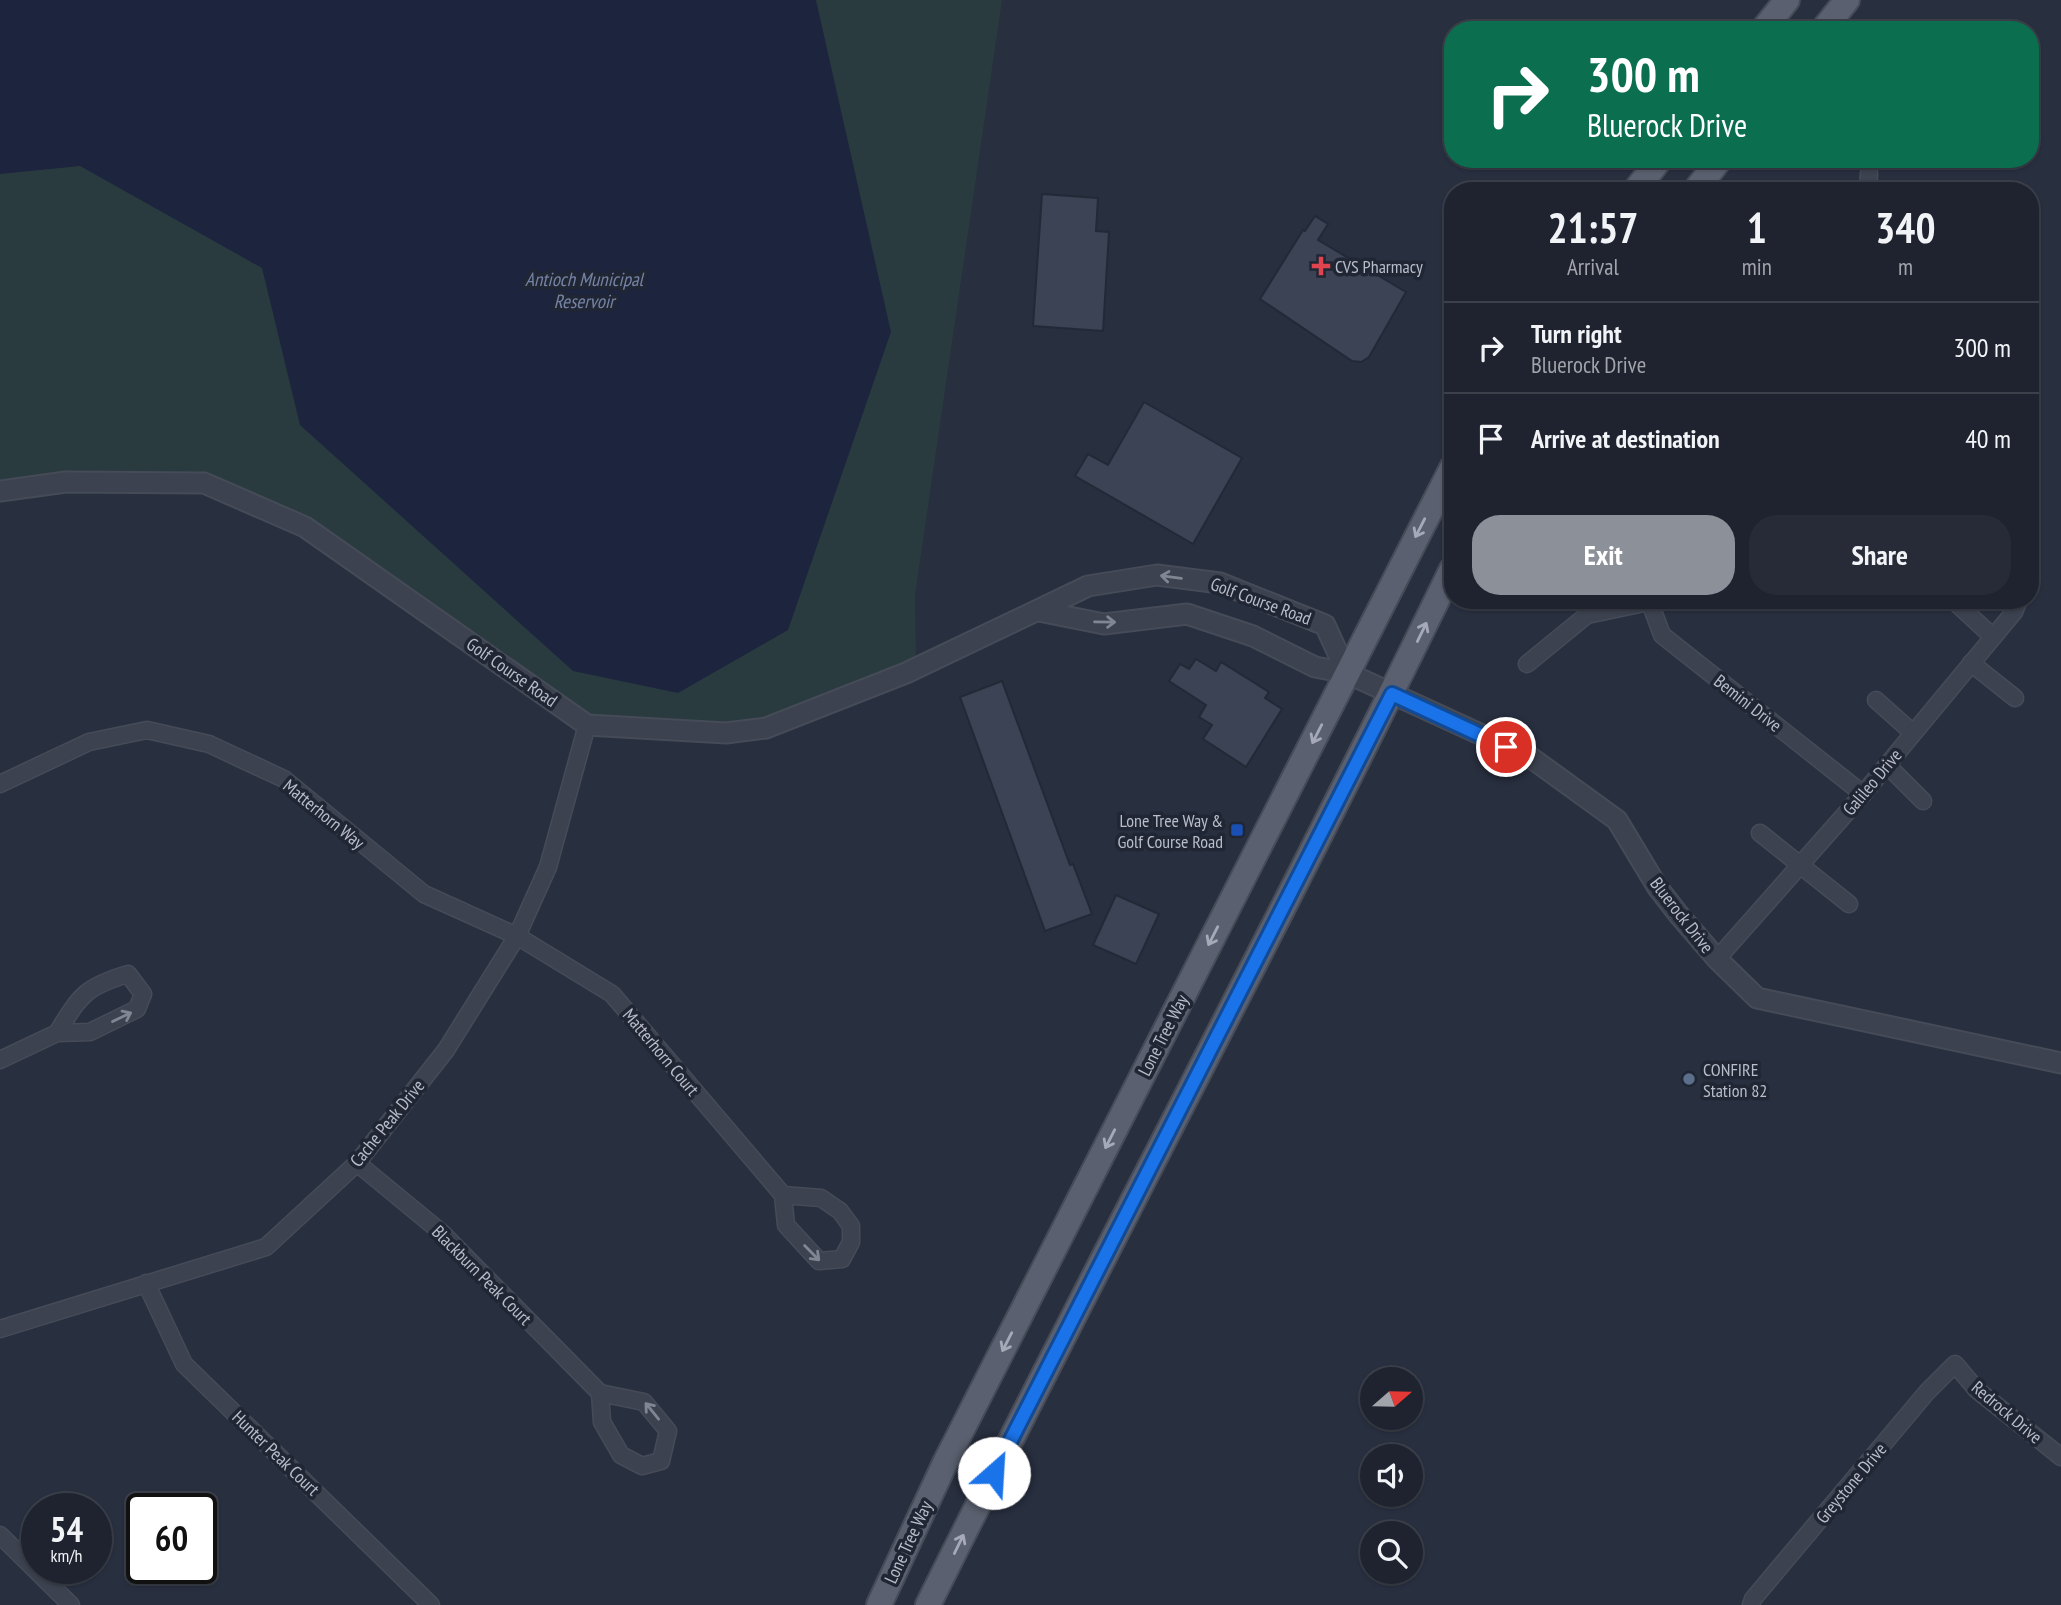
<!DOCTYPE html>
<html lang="en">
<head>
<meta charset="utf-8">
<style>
  :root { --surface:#1e232f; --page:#262b37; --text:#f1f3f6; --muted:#a1a4aa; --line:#3c404b; --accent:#8c9099 }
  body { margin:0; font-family:"PT Sans Narrow",sans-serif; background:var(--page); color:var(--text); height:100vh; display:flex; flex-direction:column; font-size:26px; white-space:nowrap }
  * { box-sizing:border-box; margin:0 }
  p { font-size:23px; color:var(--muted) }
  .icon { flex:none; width:38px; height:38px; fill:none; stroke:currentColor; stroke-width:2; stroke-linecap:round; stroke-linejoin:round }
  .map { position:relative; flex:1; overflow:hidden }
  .drawer { position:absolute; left:1444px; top:182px; width:595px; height:427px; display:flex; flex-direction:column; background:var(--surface); border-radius:28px; box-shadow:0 2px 5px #0004,0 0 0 2px var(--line) }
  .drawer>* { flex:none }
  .banner { position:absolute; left:1444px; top:21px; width:595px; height:147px; border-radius:28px; box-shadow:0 2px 5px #0004,0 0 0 2px var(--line); background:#0b6e4f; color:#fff; overflow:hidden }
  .needle { width:46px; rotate:70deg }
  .tools { position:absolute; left:1360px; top:1367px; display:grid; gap:14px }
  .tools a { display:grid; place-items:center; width:63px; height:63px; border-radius:50%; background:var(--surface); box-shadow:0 2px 5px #0004,0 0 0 2px var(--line); font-size:35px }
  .speed { position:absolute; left:21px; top:1493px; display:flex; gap:14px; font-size:35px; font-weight:700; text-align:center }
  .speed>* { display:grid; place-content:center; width:91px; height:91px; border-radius:50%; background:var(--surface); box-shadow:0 2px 5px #0004,0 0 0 2px var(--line); line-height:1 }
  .speed small { font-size:18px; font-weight:400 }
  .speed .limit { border:4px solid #111; border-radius:10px; background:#fff; color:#111 }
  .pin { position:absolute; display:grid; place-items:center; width:60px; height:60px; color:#fff; margin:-30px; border:4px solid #fff; border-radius:50%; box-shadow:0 2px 7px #0007 }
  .me { position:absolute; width:77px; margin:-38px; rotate:26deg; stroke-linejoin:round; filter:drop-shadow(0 0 5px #0008) }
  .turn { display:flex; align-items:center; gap:24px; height:147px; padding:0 28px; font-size:32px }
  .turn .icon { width:91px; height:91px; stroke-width:2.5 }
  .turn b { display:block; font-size:49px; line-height:60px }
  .eta { display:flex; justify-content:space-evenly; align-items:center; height:119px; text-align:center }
  .eta b { font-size:42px; font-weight:600; line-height:49px }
  .action { display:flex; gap:14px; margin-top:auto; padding:14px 28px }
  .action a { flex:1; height:80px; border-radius:28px; background:var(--accent); color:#fff; font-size:28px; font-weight:600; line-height:80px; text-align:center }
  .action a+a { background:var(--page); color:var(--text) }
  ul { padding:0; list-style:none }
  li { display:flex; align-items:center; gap:21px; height:91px; padding:0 28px; border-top:2px solid var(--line) }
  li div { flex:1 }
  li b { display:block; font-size:26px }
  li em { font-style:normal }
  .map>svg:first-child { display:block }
  .green { fill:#2a3b40 }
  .water { fill:#1c253d }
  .building { fill:#3b4355; stroke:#232936; stroke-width:2 }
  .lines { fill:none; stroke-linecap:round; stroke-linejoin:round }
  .minor-casing { stroke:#464b58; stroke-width:19 }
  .tertiary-casing { stroke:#464b58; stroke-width:23 }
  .primary-casing { stroke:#464b58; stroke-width:28 }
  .minor { stroke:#3c424f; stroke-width:16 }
  .tertiary { stroke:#3c424f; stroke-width:19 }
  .primary { stroke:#5a606f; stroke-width:24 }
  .oneway { stroke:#a6aab8 }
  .oneway2 { stroke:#818693 }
  .route-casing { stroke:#114b97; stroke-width:18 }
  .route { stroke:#1a73e8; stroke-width:12 }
  .health-dot { fill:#e0444e; stroke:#212634; stroke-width:2.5 }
  .transit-dot { fill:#1a4fb4; stroke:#212634; stroke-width:2.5 }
  .service-dot { fill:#5c6f8a; stroke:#212634; stroke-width:2.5 }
  .labels { text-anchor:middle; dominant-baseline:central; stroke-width:7; stroke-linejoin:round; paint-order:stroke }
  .poi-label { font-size:18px; fill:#b9bdca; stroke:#212634; text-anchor:start }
  .street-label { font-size:18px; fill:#b9bdca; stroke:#212634 }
  .water-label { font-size:19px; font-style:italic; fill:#7584a5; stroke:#212634 }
</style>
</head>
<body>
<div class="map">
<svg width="2061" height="1605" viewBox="0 0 2061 1605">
  <rect width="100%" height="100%" fill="#282f3f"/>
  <path class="green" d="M0 0H1002L915 595 916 669 766 728 587 725 305 527 204 483 0 486Z"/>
  <path class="water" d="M0 0H816L891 332 788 630 678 693 573 671 300 425 262 268 80 166 0 174Z"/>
  <g class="building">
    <path d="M1042 194 1098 198 1096 231 1109 232 1103 331 1033 326Z"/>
    <path d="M1315 216 1328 224 1318 240 1406 292 1369 357 1361 362 1352 361 1260 299 1303 230 1305 231Z"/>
    <path d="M1144 402 1242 458 1193 544 1075 476 1088 454 1108 465Z"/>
    <path d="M1196 659 1216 671 1221 662 1269 692 1265 698 1282 709 1246 767 1203 739 1212 725 1199 717 1206 705 1169 681 1180 664 1189 669Z"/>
    <path d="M1002 681 1070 865 1073 864 1092 914 1045 931 960 697Z"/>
    <path d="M1116 895 1159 914 1136 964 1093 945Z"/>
  </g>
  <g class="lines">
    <g class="minor-casing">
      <g id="minor">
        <path d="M1868 191 1869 173"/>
        <path d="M1649 600 1662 635 1863 794"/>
        <path d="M1954 601 1993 637"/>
        <path d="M1971 663 2015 698"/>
        <path d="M1527 664 1587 615 1649 602"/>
        <path d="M1876 700 1913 733"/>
        <path d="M1887 765 1923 801"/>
        <path d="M0 784 89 742 147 730 209 744 284 779 424 894 517 936 612 994 783 1195 786 1225 819 1261 842 1259 851 1242V1226L840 1211 821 1198 783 1195"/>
        <path d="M1760 833 1849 904"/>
        <path d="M1717 959 1863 794 2014 612 2019 600"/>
        <path d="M0 1060 57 1033 90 1032 137 1009 143 994 128 974C84 987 80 996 57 1033"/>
        <path d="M357 1163 442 1233 600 1393 644 1402 668 1431 661 1461 642 1466 621 1455 602 1422 600 1393"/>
        <path d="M146 1283 184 1364 431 1605"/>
        <path d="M0 1329 266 1247 357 1163 446 1050 517 936 548 867 587 725"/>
        <path d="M0 1535 71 1605"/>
        <path d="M1751 1605 1753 1599 1927 1392 1955 1364 1977 1390 2061 1457"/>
      </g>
    </g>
    <g class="tertiary-casing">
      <g id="tertiary">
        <path d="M0 491 66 482 204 483 305 527 587 725 726 733 766 728 906 673 1088 586 1157 575 1220 583 1325 625 1347 673"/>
        <path d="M1039 611 1104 624 1187 614 1253 636 1315 667 1347 673 1530 757 1617 820 1658 888 1679 915 1717 959 1757 998 2061 1063"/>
      </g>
    </g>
    <g class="primary-casing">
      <g id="primary">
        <path d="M1763 30 1787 0"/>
        <path d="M1823 30 1847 0"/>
        <path d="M1635 191 1660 159"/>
        <path d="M1695 191 1720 159"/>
        <path d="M879 1605 946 1461 1452 468"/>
        <path d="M928 1605C1100 1258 1283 917 1452 569"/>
      </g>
    </g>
    <use href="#minor" class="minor"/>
    <use href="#tertiary" class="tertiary"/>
    <use href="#primary" class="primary"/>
  </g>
  <defs><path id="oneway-shaft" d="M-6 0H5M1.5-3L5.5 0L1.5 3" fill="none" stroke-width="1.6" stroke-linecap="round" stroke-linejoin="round" transform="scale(1.75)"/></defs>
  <g class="oneway">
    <use href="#oneway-shaft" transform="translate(1420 528) rotate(117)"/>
    <use href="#oneway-shaft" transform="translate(1422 632) rotate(-64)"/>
    <use href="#oneway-shaft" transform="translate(1317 734) rotate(117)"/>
    <use href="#oneway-shaft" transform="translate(1213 936) rotate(117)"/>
    <use href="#oneway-shaft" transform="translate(1110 1139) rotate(117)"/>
    <use href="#oneway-shaft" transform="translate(1007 1342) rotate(117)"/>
    <use href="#oneway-shaft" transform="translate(959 1544) rotate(-64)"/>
  </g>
  <g class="oneway2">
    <use href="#oneway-shaft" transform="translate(1171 577) rotate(-173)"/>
    <use href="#oneway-shaft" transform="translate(1105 622) rotate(1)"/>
    <use href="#oneway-shaft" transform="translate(122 1017) rotate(-26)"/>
    <use href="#oneway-shaft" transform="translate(812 1253) rotate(45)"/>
    <use href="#oneway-shaft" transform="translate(652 1411) rotate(-129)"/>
  </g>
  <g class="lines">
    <g class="route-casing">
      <path id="route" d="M994 1473 1392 694 1506 747"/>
    </g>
    <use href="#route" class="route"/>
  </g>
  <path class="health-dot" d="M1317.5 255.5h7v7h7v7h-7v7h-7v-7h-7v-7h7z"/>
  <rect class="transit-dot" x="1230" y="823" width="14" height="14" rx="3.5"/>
  <circle class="service-dot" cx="1689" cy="1079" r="7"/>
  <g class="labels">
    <g class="poi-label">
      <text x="1335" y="266">CVS Pharmacy</text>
      <text x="1223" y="820" text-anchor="end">Lone Tree Way &amp;<tspan x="1223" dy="21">Golf Course Road</tspan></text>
      <text x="1703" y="1069">CONFIRE<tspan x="1703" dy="21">Station 82</tspan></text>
    </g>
    <g class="street-label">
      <text transform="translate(1261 601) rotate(20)">Golf Course Road</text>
      <text transform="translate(512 672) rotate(35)">Golf Course Road</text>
      <text transform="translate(1748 703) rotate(38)">Bemini Drive</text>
      <text transform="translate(1872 782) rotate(-50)">Galileo Drive</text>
      <text transform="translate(324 814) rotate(39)">Matterhorn Way</text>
      <text transform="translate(1682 915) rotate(52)">Bluerock Drive</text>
      <text transform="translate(1163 1035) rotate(-63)">Lone Tree Way</text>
      <text transform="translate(661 1052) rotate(50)">Matterhorn Court</text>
      <text transform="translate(387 1123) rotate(-51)">Cache Peak Drive</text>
      <text transform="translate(482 1275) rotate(45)">Blackburn Peak Court</text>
      <text transform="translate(2007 1412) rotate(40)">Redrock Drive</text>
      <text transform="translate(276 1453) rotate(44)">Hunter Peak Court</text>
      <text transform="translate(1851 1483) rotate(-50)">Greystone Drive</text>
      <text transform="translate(908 1542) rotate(-65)">Lone Tree Way</text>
    </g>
    <g class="water-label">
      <text x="584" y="279">Antioch Municipal<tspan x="584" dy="22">Reservoir</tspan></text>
    </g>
  </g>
</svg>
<div class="tools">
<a><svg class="needle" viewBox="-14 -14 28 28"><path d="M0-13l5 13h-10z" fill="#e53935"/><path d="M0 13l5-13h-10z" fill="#a1a4aa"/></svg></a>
<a><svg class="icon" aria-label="sound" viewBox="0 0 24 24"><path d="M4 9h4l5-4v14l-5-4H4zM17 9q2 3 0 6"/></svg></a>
<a><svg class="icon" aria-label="search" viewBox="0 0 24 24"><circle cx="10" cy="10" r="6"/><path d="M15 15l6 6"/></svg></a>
</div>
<div class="speed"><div>54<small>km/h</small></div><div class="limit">60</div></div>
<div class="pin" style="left:1506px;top:747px;background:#d93025"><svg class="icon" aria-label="arrive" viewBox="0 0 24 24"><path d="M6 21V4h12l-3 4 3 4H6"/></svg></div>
<svg class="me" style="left:994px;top:1473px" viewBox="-20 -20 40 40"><circle r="19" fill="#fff"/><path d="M0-13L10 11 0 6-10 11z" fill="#1a73e8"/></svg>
<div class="banner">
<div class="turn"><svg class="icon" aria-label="right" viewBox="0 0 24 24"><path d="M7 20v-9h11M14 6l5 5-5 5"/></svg><div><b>300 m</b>Bluerock Drive</div></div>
</div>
<section class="drawer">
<div class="eta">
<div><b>21:57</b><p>Arrival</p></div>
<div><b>1</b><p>min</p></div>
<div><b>340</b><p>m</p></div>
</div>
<ul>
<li><svg class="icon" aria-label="right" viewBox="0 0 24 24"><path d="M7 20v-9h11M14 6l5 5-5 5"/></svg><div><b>Turn right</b><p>Bluerock Drive</p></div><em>300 m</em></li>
<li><svg class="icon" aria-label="arrive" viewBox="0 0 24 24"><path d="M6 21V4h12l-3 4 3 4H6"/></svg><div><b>Arrive at destination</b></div><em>40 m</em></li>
</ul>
<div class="action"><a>Exit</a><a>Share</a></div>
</section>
</div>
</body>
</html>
